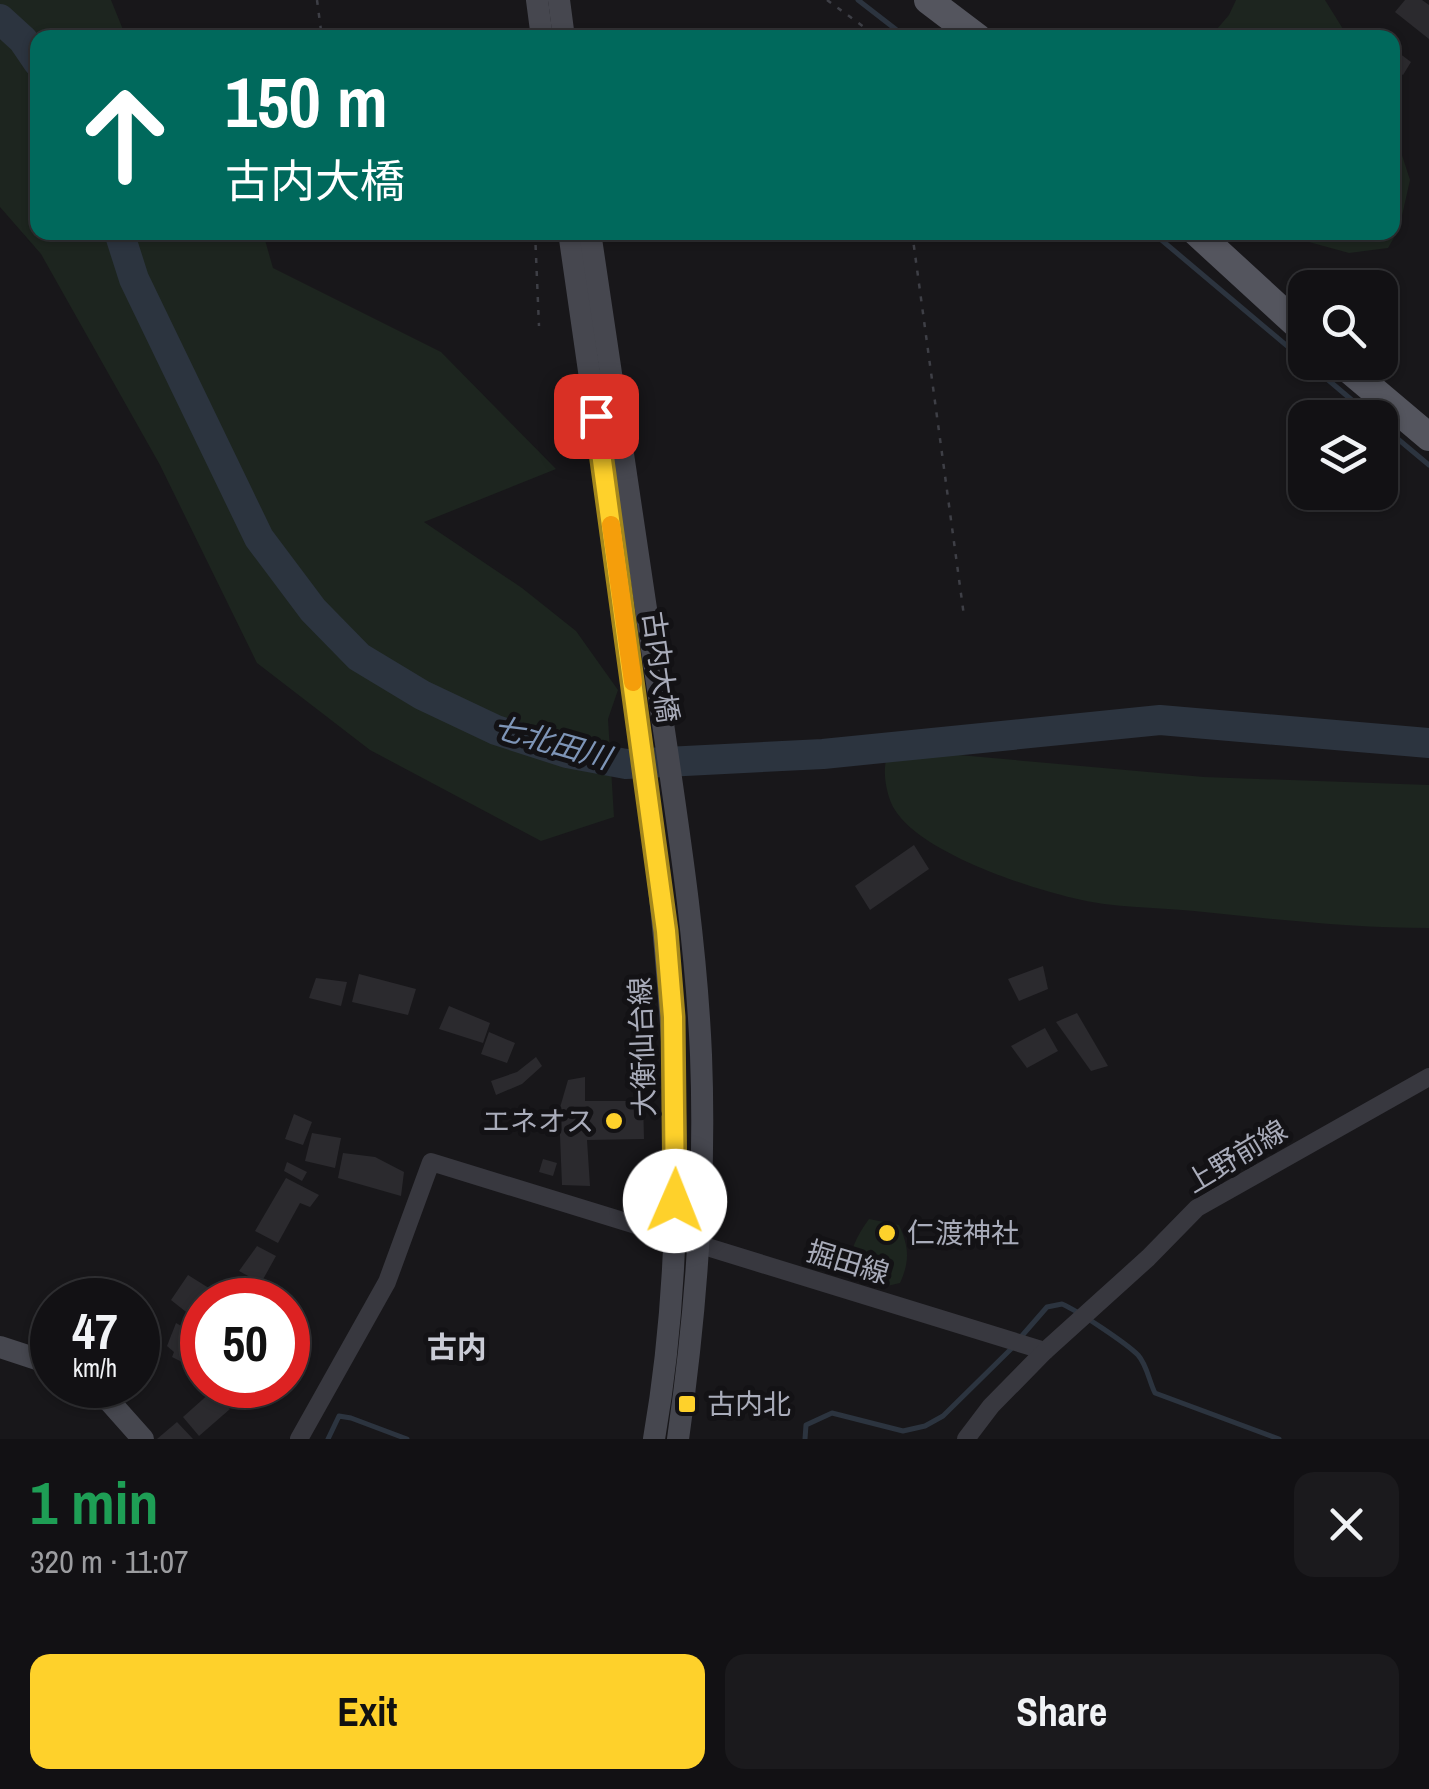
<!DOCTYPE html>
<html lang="en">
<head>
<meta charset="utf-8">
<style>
  :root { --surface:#121114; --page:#1b1a1d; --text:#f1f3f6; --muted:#9c9da0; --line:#313134; --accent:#fed12b }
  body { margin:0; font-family:"Archivo Narrow","Noto Sans JP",sans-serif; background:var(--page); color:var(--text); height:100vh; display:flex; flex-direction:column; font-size:38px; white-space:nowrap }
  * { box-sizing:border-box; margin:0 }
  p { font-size:32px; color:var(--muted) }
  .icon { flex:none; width:55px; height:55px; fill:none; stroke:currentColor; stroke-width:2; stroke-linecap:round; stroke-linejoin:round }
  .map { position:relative; height:1439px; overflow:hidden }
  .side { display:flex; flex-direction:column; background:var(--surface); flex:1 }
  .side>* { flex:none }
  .banner { position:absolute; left:30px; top:30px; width:1370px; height:210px; border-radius:20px; box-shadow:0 2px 8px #0004,0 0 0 2px var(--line); background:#00695c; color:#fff; overflow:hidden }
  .buttons { position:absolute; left:1288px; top:270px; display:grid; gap:20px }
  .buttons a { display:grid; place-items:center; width:110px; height:110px; border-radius:20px; background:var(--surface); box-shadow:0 2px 8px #0004,0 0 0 2px var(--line); font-size:50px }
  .speed { position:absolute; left:30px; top:1278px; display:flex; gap:20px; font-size:50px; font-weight:700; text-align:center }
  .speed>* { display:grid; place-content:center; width:130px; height:130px; border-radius:50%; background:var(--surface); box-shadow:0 2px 8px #0004,0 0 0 2px var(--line); line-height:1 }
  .speed small { font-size:25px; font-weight:400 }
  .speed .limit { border:15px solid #d22; background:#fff; color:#111 }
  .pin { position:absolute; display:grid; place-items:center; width:85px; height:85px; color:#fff; margin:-42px; border-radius:20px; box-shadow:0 5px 15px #0006 }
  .me { position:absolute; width:110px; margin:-55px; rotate:1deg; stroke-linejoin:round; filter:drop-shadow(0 0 8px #0008) }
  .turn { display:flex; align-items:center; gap:35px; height:210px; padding:0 30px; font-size:45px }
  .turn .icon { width:130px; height:130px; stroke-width:2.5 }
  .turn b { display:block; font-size:70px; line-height:85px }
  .round { display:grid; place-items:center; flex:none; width:105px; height:105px; border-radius:20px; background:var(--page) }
  .headline { display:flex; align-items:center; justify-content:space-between; height:170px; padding:0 30px }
  h1 { font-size:60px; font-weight:700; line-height:75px; color:#1e9e55 }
  .cta { display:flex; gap:20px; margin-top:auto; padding:20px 30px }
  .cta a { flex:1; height:115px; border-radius:20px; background:var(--accent); color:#111; font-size:40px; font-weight:700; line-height:115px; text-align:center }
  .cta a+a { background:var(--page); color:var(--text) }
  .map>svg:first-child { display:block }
  .green { fill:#1d251f }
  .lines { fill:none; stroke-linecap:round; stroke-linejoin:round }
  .stream { stroke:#2c343f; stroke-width:5 }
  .river { stroke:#2c343f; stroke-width:30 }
  .building { fill:#2b2a2e }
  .path { stroke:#3e3f46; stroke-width:2.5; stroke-dasharray:5 8; stroke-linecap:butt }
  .street { stroke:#38383f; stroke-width:18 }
  .secondary { stroke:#46474f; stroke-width:22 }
  .primary { stroke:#54555e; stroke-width:28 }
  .route-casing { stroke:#a5881c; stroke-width:25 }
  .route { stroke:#fed12b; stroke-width:18 }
  .slow { stroke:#f59e0b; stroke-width:18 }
  .poi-dot { fill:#fed12b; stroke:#131215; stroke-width:4 }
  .labels { text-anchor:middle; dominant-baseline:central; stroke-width:10; stroke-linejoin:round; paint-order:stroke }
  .street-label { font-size:28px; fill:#a9acba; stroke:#131215 }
  .poi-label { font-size:28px; fill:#a9acba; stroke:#131215; text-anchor:start }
  .water-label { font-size:30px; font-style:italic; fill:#7e95b7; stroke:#131215 }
  .neighbourhood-label { font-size:30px; font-weight:bold; fill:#caccd6; stroke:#131215 }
</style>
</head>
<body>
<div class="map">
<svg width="1429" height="1439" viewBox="0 0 1429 1439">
  <rect width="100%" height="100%" fill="#18171a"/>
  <g class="green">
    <path d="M0 0H111L126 37 38 38V232L263 233 273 268 441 352 556 469 424 522 522 588 576 631 618 690 608 719 614 817 541 841 370 750 257 663 160 465 41 254 0 207Z"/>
    <path d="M1236 0H1325L1348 37H1210L1229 15Z"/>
    <path d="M1393 127 1410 180 1399 229 1388 248 1349 253 1276 233 1392 232Z"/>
    <path d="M891 749 1204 777 1429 785V928C1350 928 1272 919 1194 911 1155 907 1111 908 1073 898 1026 887 907 849 890 800 885 786 881 762 891 749Z"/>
    <path d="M869 1219 899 1225C909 1247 910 1261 900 1283L883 1287 849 1278C848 1254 855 1238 869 1219Z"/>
  </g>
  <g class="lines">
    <g class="stream">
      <path d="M858 0 907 38"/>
      <path d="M1152 232 1305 361"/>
      <path d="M1307 362 1373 418"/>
      <path d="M1380 424 1429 465"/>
      <path d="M1020 1338 1047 1307 1062 1304C1078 1311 1126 1343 1138 1355 1147 1365 1149 1381 1155 1393L1279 1439"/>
      <path d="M328 1439 339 1416 351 1418 407 1439"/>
      <path d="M805 1439 806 1425 832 1413 903 1431 925 1426 943 1416 1013 1347"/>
    </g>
    <g class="river">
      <path d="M0 19 23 40 38 62"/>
      <path d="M119 232 134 279 259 538 313 610 359 657 422 695 496 730 567 753 626 764 823 754 1160 720 1429 743"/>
    </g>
  </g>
  <g class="building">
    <path d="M1405 0H1422L1429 5V39L1395 12Z"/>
    <path d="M1399 53 1411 62 1403 75 1392 68Z"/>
    <path d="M914 845 929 869 870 910 855 886Z"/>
    <path d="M1043 966 1048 989 1019 1001 1008 979Z"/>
    <path d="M359 974 416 989 408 1015 352 1002Z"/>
    <path d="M316 978 347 982 341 1006 309 998Z"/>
    <path d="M449 1006 490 1023 483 1043 439 1029Z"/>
    <path d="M1077 1013 1108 1066 1091 1071 1056 1022Z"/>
    <path d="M1045 1028 1058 1051 1027 1068 1011 1046Z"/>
    <path d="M489 1032 515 1043 507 1063 481 1054Z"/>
    <path d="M536 1057 542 1066 522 1084 496 1095 491 1081 517 1072Z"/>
    <path d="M585 1077V1101H643L644 1139 587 1140 590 1186 562 1185 559 1111 568 1080Z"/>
    <path d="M294 1114 312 1122 303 1145 285 1139Z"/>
    <path d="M312 1133 341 1138 335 1168 305 1161Z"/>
    <path d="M343 1153 375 1157 404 1172 401 1196 338 1178Z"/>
    <path d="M543 1159 557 1163 553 1176 539 1172Z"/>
    <path d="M287 1162 307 1172 302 1181 284 1171Z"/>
    <path d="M286 1178 319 1195 310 1207 300 1203 278 1243 255 1231Z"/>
    <path d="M257 1246 276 1256 261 1283 239 1271Z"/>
    <path d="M188 1275 228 1300H202V1372L172 1357 174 1352 167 1346 176 1323 187 1329 195 1319 171 1300Z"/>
    <path d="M253 1285 279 1300H242Z"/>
    <path d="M211 1392 230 1409 199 1436 183 1417Z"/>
    <path d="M177 1422 193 1439H157Z"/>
  </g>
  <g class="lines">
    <g class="path">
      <path d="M317 0 322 38"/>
      <path d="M827 0 879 38"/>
      <path d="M535 232 539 326"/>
      <path d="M912 232 964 616"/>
    </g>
    <g class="street">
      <path d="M299 1439 387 1282 431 1162 1045 1351"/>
      <path d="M966 1439 991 1406 1045 1351 1148 1258 1197 1208 1429 1077"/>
    </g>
    <g class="secondary">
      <path d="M537 0 542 38"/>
      <path d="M559 0 564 38"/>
      <path d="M569 232C591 387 614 541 635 696 669 943 697 1191 654 1439"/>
      <path d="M590 232C614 389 637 546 660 703 677 820 696 937 701 1055 706 1183 696 1313 678 1439"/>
      <path d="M0 1347 52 1364"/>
      <path d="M88 1385 110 1402 143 1439"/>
    </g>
    <g class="primary">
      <path d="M928 0 978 38"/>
      <path d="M1196 232 1305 332"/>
      <path d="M1340 362 1429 437"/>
    </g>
  </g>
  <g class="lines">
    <g class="route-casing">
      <path id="route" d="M596 416 666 931 673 1017 675 1201"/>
    </g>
    <use href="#route" class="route"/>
    <path class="slow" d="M611 525 633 682"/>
  </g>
  <g class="poi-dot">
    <circle cx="614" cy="1121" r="10"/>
    <circle cx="887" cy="1233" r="10"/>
    <rect x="677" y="1394" width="20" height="20" rx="5"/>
  </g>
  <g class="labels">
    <g class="street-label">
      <text transform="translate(661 667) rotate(82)">古内大橋</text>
      <text transform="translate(642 1047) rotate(-92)">大衡仙台線</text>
      <text transform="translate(1236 1156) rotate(-31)">上野前線</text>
      <text transform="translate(848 1262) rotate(17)">掘田線</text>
    </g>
    <g class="poi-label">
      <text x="594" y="1121" text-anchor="end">エネオス</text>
      <text x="907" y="1233">仁渡神社</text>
      <text x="707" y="1404">古内北</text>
    </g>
    <g class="water-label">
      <text transform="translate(552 742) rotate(16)">七北田川</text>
    </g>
    <g class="neighbourhood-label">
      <text x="457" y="1347">古内</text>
    </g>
  </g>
</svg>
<div class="buttons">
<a><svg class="icon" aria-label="search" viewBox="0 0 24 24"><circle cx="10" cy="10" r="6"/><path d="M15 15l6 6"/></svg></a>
<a><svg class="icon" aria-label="layers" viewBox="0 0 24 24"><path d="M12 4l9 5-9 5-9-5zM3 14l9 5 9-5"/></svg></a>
</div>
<div class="speed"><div>47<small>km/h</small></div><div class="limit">50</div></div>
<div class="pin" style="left:596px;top:416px;background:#d93025"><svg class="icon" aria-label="arrive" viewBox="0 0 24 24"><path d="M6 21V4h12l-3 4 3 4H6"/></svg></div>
<svg class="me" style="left:675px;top:1201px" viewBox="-20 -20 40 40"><circle r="19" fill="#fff"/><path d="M0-13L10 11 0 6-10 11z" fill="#fed12b"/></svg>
<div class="banner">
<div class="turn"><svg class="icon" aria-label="ahead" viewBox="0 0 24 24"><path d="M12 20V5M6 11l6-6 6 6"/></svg><div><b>150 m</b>古内大橋</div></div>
</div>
</div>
<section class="side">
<div class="headline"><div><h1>1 min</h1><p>320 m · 11:07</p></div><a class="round"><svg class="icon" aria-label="close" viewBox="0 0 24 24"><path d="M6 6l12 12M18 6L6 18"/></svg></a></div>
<div class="cta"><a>Exit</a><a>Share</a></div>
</section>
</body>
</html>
